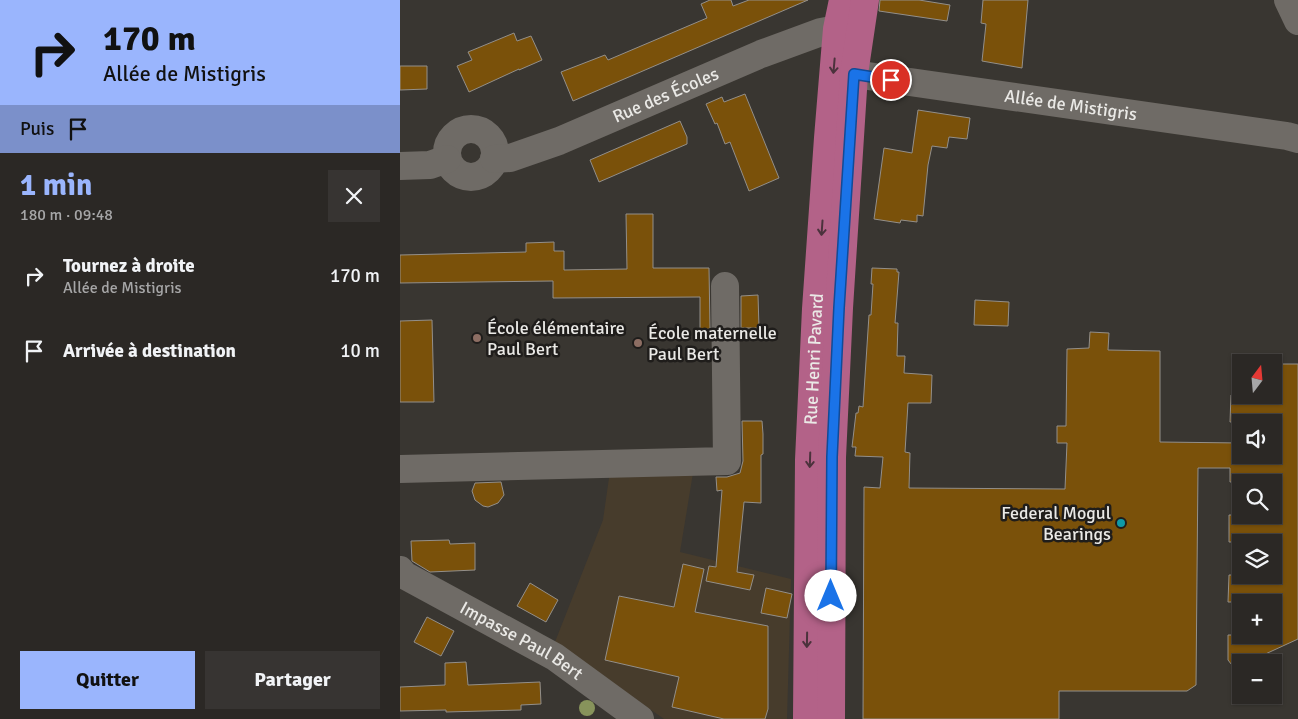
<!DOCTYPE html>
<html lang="fr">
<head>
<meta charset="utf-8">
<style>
  :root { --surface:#2b2825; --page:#373432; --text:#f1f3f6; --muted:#a6a6a7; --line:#474442; --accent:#9ab5fd }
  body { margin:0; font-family:Signika,sans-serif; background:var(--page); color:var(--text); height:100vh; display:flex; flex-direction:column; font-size:19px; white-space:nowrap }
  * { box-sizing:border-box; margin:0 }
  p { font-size:16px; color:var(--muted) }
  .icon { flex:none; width:28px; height:28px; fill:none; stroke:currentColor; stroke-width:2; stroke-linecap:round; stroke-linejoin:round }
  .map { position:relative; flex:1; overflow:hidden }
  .side { display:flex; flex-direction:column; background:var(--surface); width:400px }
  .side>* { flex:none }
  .banner { background:#9ab5fd; color:#111; overflow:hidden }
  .needle { width:32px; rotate:16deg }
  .tools { position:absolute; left:832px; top:354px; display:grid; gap:10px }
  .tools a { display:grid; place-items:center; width:50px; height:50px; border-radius:0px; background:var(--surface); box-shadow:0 1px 4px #0004,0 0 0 1px var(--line); font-size:25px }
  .pin { position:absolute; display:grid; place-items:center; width:42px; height:42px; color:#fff; margin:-21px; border:2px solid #fff; border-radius:50%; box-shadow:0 1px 5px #0007 }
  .me { position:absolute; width:55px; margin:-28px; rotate:0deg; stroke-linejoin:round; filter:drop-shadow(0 0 4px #0008) }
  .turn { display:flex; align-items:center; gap:18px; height:105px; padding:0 20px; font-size:22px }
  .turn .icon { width:65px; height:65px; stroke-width:2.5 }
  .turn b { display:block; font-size:35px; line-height:42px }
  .then { display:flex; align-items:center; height:48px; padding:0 20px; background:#0003; gap:10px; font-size:19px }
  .round { display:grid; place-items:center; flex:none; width:52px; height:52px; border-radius:0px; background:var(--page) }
  .summary { display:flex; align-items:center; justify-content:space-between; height:85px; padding:0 20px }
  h1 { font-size:30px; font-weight:800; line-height:38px; color:var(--accent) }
  .button { display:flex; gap:10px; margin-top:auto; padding:10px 20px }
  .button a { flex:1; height:58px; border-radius:0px; background:var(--accent); color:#111; font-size:20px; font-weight:800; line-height:58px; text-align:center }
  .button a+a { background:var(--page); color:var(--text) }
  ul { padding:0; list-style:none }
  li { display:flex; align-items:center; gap:15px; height:75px; padding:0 20px }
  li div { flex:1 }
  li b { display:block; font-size:19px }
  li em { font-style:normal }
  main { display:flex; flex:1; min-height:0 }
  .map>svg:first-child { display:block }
  .industrial { fill:#473c2c }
  .building { fill:#7a510a; stroke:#938f8a }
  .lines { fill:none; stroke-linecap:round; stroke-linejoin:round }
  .minor { stroke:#6f6b66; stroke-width:28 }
  .major { stroke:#b36288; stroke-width:28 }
  .tree { fill:#87935b }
  .oneway { stroke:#4b323c }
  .route-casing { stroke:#114b97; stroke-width:12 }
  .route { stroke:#1a73e8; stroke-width:9 }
  .education-dot { fill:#8d6e63; stroke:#1f1d1b; stroke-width:2 }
  .culture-dot { fill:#0f9aa8; stroke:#1f1d1b; stroke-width:2 }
  .labels { text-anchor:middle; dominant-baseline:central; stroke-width:5; stroke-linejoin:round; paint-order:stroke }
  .street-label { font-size:18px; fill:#eae9e6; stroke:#1f1d1b }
  .poi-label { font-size:18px; fill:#eae9e6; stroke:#1f1d1b; text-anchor:start }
</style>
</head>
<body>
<main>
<section class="side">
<div class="banner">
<div class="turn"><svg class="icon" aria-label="right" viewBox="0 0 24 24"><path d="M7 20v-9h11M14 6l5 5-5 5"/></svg><div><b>170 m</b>Allée de Mistigris</div></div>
<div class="then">Puis<svg class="icon" aria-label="arrive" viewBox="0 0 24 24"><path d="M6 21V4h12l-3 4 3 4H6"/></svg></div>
</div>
<div class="summary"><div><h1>1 min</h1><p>180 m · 09:48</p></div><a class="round"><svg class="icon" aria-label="close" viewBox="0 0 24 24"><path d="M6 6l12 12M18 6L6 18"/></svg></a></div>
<ul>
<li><svg class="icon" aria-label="right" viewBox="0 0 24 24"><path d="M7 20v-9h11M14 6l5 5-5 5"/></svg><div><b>Tournez à droite</b><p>Allée de Mistigris</p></div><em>170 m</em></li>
<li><svg class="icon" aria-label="arrive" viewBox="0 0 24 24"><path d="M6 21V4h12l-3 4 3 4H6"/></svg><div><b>Arrivée à destination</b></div><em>10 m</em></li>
</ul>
<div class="button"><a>Quitter</a><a>Partager</a></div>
</section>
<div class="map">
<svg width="898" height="719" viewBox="0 0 898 719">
  <rect width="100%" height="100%" fill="#393631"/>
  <path class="industrial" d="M210 471 293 473 280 552 391 579 387 719H264L155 642 203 520Z"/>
  <g class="building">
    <path d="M310 0H331L333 6 349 0H408L173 101 161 72 205 55 208 60 307 18 301 4Z"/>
    <path d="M480 0H519L550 5 547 21 479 11Z"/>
    <path d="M583 0H628L622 68 582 61 586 24 581 23Z"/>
    <path d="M114 33 117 41 131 36 142 60 119 70V69L69 92 57 66 72 60 68 52Z"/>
    <path d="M0 66H27V89L0 90Z"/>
    <path d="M345 94 379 178 349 191 330 142 325 144 317 123 315 124 306 104 322 97 324 102Z"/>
    <path d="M518 110 570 118 567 139 549 137 547 148 532 146 528 165 523 216 517 215V222L501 220 500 223 474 219 484 148 512 153Z"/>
    <path d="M280 121 287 137V144L199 182 190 160Z"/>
    <path d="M226 214H253V268H309L310 329 300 330V297L153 298V281L0 283V255L126 252V243L154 242V251H164V270L227 269Z"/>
    <path d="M472 268 497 269V272H499L495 323H498L497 356H505L504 373 532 375 531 403H508L505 452 510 453 509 488 665 489 667 443H657V426H666L667 349 689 348 690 332 709 333 708 350 760 351V442L841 443V455H874V422H830L831 395H874V364H898V639L848 662H841V665L835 669 828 660V635H874V602H828L829 575H874V542H829V515H874V482H830V468H798L796 685 787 691H659V719H463L464 487 480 488 483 457 455 456 456 447H452L456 413H458L459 406 463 407 469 315H471L473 284H471Z"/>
    <path d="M358 295 359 328H341V296Z"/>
    <path d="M575 300 609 302 608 326 574 325Z"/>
    <path d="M32 320 34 402H0V321Z"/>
    <path d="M342 421H362L363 434V454L361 455V503L344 502 337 572 354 575 350 590 306 581 309 566 316 567 322 490 317 491 316 477H327L340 473 343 461Z"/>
    <path d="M101 482 104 495 98 503 88 507 83 506 75 500 72 491 75 483Z"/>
    <path d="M49 540 50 544 75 543V570L30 572 12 561 11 541Z"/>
    <path d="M283 564 304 569 295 612 368 626V709L365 719H324L272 707 279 677 205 660 219 596 274 607Z"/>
    <path d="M130 583 158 600 146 622 117 606Z"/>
    <path d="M366 588 392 594 387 618 361 613Z"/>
    <path d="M27 617 54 631 41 656 14 642Z"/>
    <path d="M66 662 68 685 140 682 141 704 121 705V710L46 712V710L0 711V687L45 685V663Z"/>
  </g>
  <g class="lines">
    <g class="minor">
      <path d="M888 0 898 21"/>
      <path id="s1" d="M454 74 887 136 898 139"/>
      <circle cx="71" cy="153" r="24"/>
      <path id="s2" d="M94 159 110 158 159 141 361 54 421 32 437 29"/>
      <path d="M0 166 30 165 47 159"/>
      <path d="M0 469 327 461 325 286"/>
      <path id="s3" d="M0 570 4 575 155 657 240 719"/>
    </g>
    <g class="major">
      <path id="s4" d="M407 719 409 460 416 309 428 138 437 29 443 0"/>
      <path d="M431 719 432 457 439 308 454 74 465 0"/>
    </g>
  </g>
  <circle class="tree" cx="187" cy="708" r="8"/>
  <defs><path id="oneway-shaft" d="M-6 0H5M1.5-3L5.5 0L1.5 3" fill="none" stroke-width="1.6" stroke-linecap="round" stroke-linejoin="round" transform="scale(1.25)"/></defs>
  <g class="oneway">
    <use href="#oneway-shaft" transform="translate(434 66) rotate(95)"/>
    <use href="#oneway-shaft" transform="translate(422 228) rotate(94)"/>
    <use href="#oneway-shaft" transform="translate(410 460) rotate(92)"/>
    <use href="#oneway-shaft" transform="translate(407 640) rotate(91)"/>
  </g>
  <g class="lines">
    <g class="route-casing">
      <path id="route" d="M431 596 432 457 439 308 454 74 491 80"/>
    </g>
    <use href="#route" class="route"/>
  </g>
  <g class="education-dot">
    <circle cx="77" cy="338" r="5"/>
    <circle cx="238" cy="343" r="5"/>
  </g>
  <circle class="culture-dot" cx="721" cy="523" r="5"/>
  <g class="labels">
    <g class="street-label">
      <text stroke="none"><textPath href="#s2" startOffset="184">Rue des Écoles</textPath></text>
      <text stroke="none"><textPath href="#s1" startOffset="219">Allée de Mistigris</textPath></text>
      <text stroke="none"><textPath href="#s4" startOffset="360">Rue Henri Pavard</textPath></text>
      <text stroke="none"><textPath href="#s3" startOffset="141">Impasse Paul Bert</textPath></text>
    </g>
    <g class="poi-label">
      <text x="87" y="328">École élémentaire<tspan x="87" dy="21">Paul Bert</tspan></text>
      <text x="248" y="333">École maternelle<tspan x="248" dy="21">Paul Bert</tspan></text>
      <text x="711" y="513" text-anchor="end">Federal Mogul<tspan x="711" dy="21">Bearings</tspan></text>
    </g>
  </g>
</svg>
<div class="tools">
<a><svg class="needle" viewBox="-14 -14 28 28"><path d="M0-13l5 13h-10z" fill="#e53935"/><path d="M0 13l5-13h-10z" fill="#a6a6a7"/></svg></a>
<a><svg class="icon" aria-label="sound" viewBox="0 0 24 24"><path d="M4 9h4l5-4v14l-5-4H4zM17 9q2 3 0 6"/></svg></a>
<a><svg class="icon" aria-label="search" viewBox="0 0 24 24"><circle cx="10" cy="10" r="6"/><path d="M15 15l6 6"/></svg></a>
<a><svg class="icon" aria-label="layers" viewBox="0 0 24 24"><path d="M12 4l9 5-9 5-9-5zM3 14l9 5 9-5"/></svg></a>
<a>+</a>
<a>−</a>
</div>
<div class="pin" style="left:491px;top:80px;background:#d93025"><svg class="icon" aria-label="arrive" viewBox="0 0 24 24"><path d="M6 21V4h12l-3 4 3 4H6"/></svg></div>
<svg class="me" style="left:431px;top:596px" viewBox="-20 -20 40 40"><circle r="19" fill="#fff"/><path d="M0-13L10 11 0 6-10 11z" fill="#1a73e8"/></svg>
</div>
</main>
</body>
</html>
